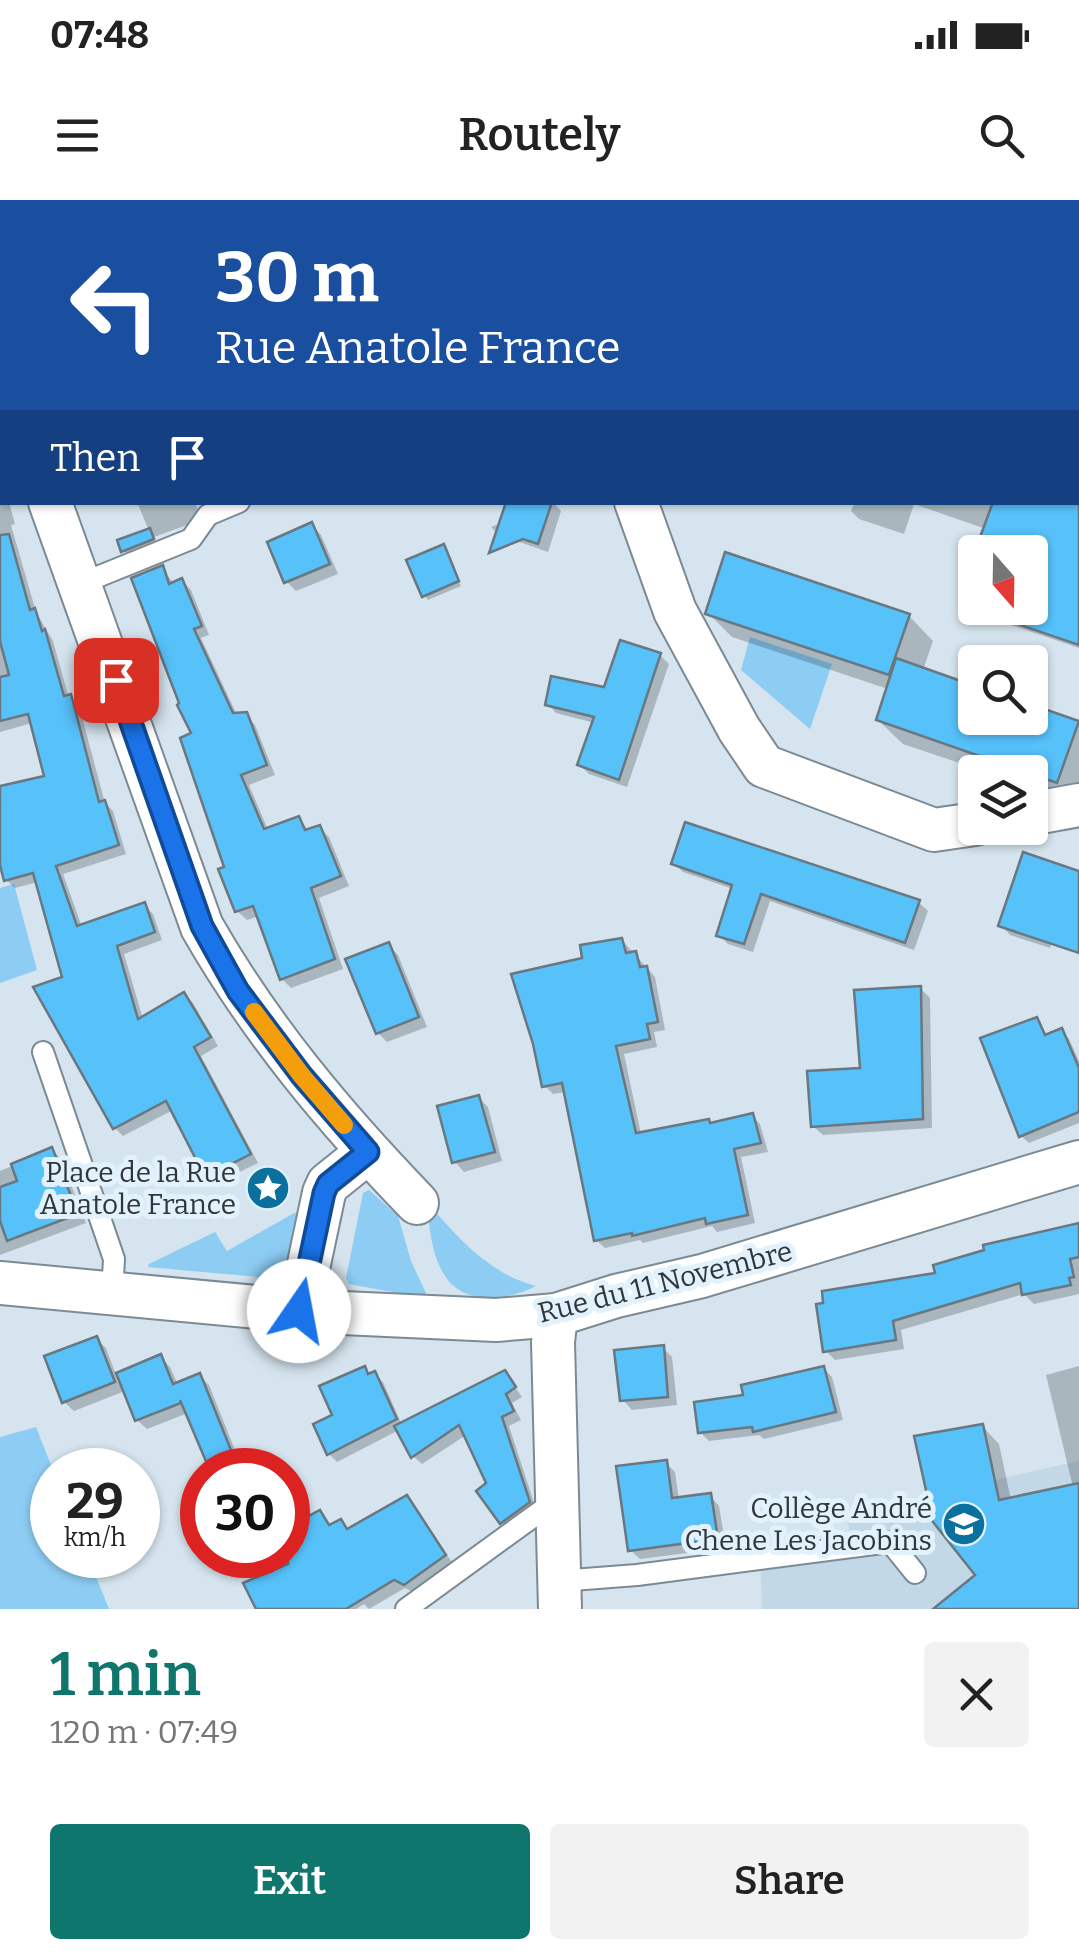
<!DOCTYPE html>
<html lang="en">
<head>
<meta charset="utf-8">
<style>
  :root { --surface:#fff; --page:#f2f2f2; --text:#222; --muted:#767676; --accent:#0f766e }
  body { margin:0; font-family:Bitter,serif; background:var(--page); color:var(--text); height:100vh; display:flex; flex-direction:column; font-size:38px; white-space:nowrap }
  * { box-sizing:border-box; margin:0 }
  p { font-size:32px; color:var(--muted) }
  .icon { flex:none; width:55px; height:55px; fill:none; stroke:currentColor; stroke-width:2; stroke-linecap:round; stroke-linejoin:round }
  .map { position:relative; height:1409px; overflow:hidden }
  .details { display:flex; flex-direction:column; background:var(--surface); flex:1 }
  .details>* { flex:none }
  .guide { position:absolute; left:0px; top:0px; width:1080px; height:305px; box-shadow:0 2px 8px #0004; background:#1a4fa0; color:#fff; overflow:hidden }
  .needle { width:65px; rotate:160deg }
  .controls { position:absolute; left:958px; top:335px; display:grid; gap:20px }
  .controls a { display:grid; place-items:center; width:90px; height:90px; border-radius:10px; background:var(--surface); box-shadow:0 2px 8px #0004; font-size:50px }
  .speed { position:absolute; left:30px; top:1248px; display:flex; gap:20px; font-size:50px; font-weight:700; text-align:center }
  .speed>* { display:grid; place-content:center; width:130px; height:130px; border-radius:50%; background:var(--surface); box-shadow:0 2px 8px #0004; line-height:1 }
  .speed small { font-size:25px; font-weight:400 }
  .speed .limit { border:15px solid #d22; background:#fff; color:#111 }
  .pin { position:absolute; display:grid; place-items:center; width:85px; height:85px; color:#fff; margin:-42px; border-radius:20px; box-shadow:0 5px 15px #0006 }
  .me { position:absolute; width:110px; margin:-55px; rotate:12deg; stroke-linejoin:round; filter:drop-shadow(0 0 8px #0008) }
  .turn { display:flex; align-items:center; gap:35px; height:210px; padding:0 50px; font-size:45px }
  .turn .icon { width:130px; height:130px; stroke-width:2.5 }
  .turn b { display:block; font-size:70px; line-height:85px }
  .then { display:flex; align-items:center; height:95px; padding:0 50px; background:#0003; gap:20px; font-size:38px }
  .round { display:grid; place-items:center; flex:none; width:105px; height:105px; border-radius:10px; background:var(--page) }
  .overview { display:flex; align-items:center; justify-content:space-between; height:170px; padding:0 50px }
  h1 { font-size:60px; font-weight:600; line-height:75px; color:var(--accent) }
  .button { display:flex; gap:20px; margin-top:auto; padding:20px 50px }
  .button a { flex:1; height:115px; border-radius:10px; background:var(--accent); color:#fff; font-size:40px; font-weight:600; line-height:115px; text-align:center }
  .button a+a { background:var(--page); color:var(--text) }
  .status { display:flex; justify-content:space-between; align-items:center; height:70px; padding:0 50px; background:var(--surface); direction:ltr }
  .status svg { height:28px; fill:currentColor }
  header { display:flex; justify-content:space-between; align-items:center; height:130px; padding:0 50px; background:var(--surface); font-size:45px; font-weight:600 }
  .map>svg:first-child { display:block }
  .built { fill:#c2d8e6 }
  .green { fill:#8dcdf4 }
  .shadow { fill:#0003 }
  .building { fill:#57c1fa; stroke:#697780; stroke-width:2.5 }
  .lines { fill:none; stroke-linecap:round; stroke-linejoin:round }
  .lane-casing { stroke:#7c8a93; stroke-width:24 }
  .street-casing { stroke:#7c8a93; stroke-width:46 }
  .lane { stroke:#fff; stroke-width:20 }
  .street { stroke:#fff; stroke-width:42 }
  .route-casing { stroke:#114b97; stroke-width:25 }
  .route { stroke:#1a73e8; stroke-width:18 }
  .slow { stroke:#f59e0b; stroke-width:18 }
  .labels { text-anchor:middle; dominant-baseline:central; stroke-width:10; stroke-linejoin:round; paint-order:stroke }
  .poi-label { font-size:28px; fill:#30363a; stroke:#e2f2fc; text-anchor:end }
  .street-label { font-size:28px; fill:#30363a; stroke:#e2f2fc }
</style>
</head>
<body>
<div class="status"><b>07:48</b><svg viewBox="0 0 49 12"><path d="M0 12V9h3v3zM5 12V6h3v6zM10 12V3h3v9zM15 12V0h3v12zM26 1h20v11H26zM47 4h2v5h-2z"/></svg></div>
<header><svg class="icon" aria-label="menu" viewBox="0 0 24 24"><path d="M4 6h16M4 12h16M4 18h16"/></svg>Routely<svg class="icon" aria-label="search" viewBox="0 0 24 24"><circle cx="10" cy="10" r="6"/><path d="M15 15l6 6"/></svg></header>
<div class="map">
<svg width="1079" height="1409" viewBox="0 0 1079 1409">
  <rect width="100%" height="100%" fill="#d5e4ee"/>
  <path class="built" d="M1079 1261V1409H762L760 1347 850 1336 847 1313Z"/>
  <g class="green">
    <path d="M750 437 832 464 810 529 741 470Z"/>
    <path d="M14 684 37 770 0 783V688Z"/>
    <path d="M369 990 398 1016 411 1061 426 1093 424 1098 349 1084 346 1078 363 993Z"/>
    <path d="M427 1002C459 1039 488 1073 536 1086 519 1095 500 1099 481 1097 435 1093 430 1040 427 1002Z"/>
    <path d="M294 1013 304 1014 289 1070 269 1078 148 1067 149 1064 215 1032 227 1051Z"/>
    <path d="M36 1227 53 1270 52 1355H87L109 1409H0V1237Z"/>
  </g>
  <g class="shadow">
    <path d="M639 0H775L778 2H647Z"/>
    <path d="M927 0H1001L926 2Z"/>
    <path d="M0 279 2 302H9L15 324 11 325 36 412 53 441 69 498 79 506 105 603 113 611 126 654 63 674 82 727 144 705 153 714 162 740 124 754 143 819 184 795 193 803 218 846 201 856 258 963 215 984 207 976 173 910 123 936 115 928 65 779 38 682 15 688 6 680 0 653V588L47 577 32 523 0 532Z"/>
    <path d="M137 302H195L201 320 154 337 156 344 128 355 124 351 149 331Z"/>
    <path d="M553 302 561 311 548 352 499 335 491 327Z"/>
    <path d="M855 302 1079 304V448L1008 424 1000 416 1003 408H1030V352H977L986 329 914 304 904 334 859 319 851 311Z"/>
    <path d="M312 325 321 335 338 374 296 391 287 382Z"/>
    <path d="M443 347 461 386 428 400 424 395Z"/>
    <path d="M162 368 174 384 181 381 191 390 209 435 201 438 237 515H246L255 525 275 575 249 585 268 630 299 619 309 631 319 628 329 637 349 686 319 698 343 769 291 788 282 779 259 716 247 720 237 711 194 534Z"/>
    <path d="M708 413 909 416 933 441 923 470 975 488V518H1030V507L1079 525V604L1030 588V572H986L903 544 878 520 888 489 732 437Z"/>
    <path d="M660 455 669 464 627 587 589 574 580 565 595 523 556 513 548 504 606 490Z"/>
    <path d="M674 663 918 702 928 711 914 750 770 701 753 752 728 744 719 735 733 689 683 672Z"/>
    <path d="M1073 678 1050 748 1010 735 1001 725Z"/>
    <path d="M622 740 655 777 665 830 654 832 657 847 624 854 641 934 712 925 752 916 760 924 768 952 741 957 755 1023 717 1032 712 1026 643 1043 640 1040 605 1048 596 1040 566 892 553 894 544 885 585 760Z"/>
    <path d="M388 745 398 755 427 827 387 842 378 833Z"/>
    <path d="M920 788 930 798 932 928 823 935 813 926 863 870Z"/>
    <path d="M1037 820 1048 836 1061 831 1069 839 1079 861V923L1029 943 1021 936Z"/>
    <path d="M479 898 488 907 502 961 464 972 455 962Z"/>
    <path d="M52 950 61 959 86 1023 0 1055V971Z"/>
    <path d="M1079 1029V1094L1034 1104 1024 1094 901 1130 904 1149 835 1160 826 1151 938 1075Z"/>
    <path d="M96 1139 106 1148 116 1175 161 1157 170 1167 178 1185 200 1176 209 1185 241 1265 228 1270H215L210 1264 188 1213 147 1229 137 1220 125 1191 74 1211 64 1202Z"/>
    <path d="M663 1148 672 1157 677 1205 632 1210 623 1200Z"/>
    <path d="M1079 1166V1409H942L979 1375 982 1226 999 1244 1011 1300 1073 1287 1046 1175Z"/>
    <path d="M364 1169 383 1182 402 1225 505 1173 522 1197 512 1203 521 1220 509 1226 537 1312 510 1331 502 1322 489 1284 466 1235 422 1264 413 1256 399 1230 337 1262 329 1254 335 1216Z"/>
    <path d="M824 1169 832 1177 843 1220 764 1239 759 1235 709 1241 700 1232 746 1197Z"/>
    <path d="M666 1263 675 1272 679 1300 710 1296 719 1306 726 1348 640 1359 630 1350Z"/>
    <path d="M407 1298 454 1365 415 1393 405 1388 369 1409 364 1404 356 1409H259L301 1360 288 1330 320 1313 332 1327 341 1322 349 1331Z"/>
  </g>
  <g class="building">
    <path d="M506 302H552L538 344 523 339 489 353Z"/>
    <path d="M993 302H1079V445L997 417 1000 408H1030V352H975V378L966 375Z"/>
    <path d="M312 322 330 364 284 383 267 342Z"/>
    <path d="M150 328 154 339 121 352 117 340Z"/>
    <path d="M9 334 30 410 35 408 42 431 45 429 64 496 71 494 99 602 105 600 119 645 56 666 77 726 145 702 155 732 117 746 138 819 184 792 211 837 194 847 251 954 205 977 166 901 113 929 33 787 62 777 33 673 4 681 0 665V586L44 576 28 514 0 521V477L9 475 0 441V335Z"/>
    <path d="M444 344 459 381 422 397 406 360Z"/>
    <path d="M725 352 910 414 889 475 705 414Z"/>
    <path d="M163 365 169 384 182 378 202 426 194 429 233 513 247 512 267 565 241 575 264 629 299 616 305 630 320 625 341 676 311 688 335 759 280 780 253 706 235 712 218 669 224 667 180 538 191 533 177 505 179 503 131 378Z"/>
    <path d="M620 440 661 453 619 580 577 565 594 517 545 505 551 476 604 487Z"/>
    <path d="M896 458 975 486V518H1030V504L1079 521 1057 583 876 520Z"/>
    <path d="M685 622 920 700 905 743 761 694 744 744 716 736 732 685 671 664Z"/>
    <path d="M1023 652 1079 671V753L998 726Z"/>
    <path d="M622 738 626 753 636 751 640 767 647 766 658 822 647 824 650 839 616 846 636 933 709 919 710 923 753 913 761 943 734 949 748 1015 706 1024 705 1018 632 1036V1033L594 1041 562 883 542 887 533 844 511 774 582 758 580 745Z"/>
    <path d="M389 742 419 817 376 834 345 759Z"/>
    <path d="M921 786 923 919 811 927 807 871 860 868 854 790Z"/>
    <path d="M1037 817 1045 835 1062 828 1079 868V912L1019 937 980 838Z"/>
    <path d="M479 895 495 952 452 963 437 906Z"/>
    <path d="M52 947 78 1014 7 1041 0 1021V987L17 981 11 964Z"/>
    <path d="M1079 1023V1057L1070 1059 1074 1077 1069 1078 1071 1085 1022 1095 1020 1083 893 1121 896 1140 823 1152 816 1104 823 1103 822 1091 935 1073 933 1065 984 1050 983 1045Z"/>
    <path d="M97 1136 115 1182 62 1203 44 1156Z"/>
    <path d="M664 1145 668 1197 620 1201 614 1150Z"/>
    <path d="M161 1154 173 1184 200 1173 233 1255 208 1266 180 1200 181 1203 135 1221 116 1173Z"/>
    <path d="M365 1166 368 1174 375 1171 397 1219 327 1255 313 1224 332 1215 319 1186Z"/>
    <path d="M824 1166 836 1212 753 1232 752 1227 698 1233 694 1202 743 1195 741 1185Z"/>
    <path d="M505 1170 516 1187 506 1194 514 1211 502 1217 530 1302 500 1324 476 1291 486 1283 459 1225 411 1258 394 1226Z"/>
    <path d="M983 1224 999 1300 1079 1283V1409H933L975 1375 933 1322 914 1236Z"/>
    <path d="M667 1260 672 1298 711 1293 718 1339 628 1351 616 1266Z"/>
    <path d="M407 1295 446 1355 404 1385 394 1380 346 1409H256L243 1383 288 1364V1327L320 1310 329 1325 341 1319 347 1329Z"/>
  </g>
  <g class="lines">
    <g class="lane-casing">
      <g id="lane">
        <path d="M80 384 191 339 208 315 239 302"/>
        <path d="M43 852 114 1059 112 1094"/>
        <path d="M559 1381 637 1375 890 1342 915 1373"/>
        <path d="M406 1409 541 1311 557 1308"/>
      </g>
    </g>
    <g class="street-casing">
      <g id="street">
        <path d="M415 0 422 2"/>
        <path d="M1065 2 1066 0"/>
        <path d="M0 165 2 172"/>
        <path d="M1078 226H1079"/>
        <path d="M50 302 202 727C261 830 334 917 417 1003"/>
        <path d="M636 302 675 411 739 529 764 566 934 630 975 624"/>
        <path d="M1030 614 1079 605"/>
        <path d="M0 1083 299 1111 496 1120 556 1115 616 1096 702 1076 1079 962"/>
        <path d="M299 1111 324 993 328 984 368 952"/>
        <path d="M556 1115 553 1142 560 1409"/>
      </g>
    </g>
    <use href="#lane" class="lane"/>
    <use href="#street" class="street"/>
  </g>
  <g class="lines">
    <g class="route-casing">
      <path id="route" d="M116 480 202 726 238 791 302 876 368 952 328 984 324 993 299 1111"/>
    </g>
    <use href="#route" class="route"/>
    <path class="slow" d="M254 812 302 876 344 925"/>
  </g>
  <defs>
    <g id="sight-disc" transform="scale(2.25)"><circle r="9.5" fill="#0a719e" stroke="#e2f2fc"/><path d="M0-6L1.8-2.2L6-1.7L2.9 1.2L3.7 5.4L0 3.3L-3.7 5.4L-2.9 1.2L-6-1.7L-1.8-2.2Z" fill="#fff"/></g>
    <g id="school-disc" transform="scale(2.25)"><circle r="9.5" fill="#0a719e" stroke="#e2f2fc"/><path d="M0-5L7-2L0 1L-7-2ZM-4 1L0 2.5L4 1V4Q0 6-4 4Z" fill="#fff"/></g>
  </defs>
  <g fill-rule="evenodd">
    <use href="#sight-disc" x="268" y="988"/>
    <use href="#school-disc" x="964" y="1324"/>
  </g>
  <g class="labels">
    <g class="poi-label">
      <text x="236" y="972">Place de la Rue<tspan x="236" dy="32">Anatole France</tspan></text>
      <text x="932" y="1308">Collège André<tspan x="932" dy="32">Chene Les Jacobins</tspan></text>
    </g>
    <g class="street-label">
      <text transform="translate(665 1082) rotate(-14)">Rue du 11 Novembre</text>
    </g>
  </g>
</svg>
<div class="controls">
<a><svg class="needle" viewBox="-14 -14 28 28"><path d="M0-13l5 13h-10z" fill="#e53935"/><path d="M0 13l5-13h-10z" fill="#767676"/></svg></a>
<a><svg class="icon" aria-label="search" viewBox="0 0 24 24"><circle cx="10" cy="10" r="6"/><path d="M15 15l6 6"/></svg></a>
<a><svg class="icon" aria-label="layers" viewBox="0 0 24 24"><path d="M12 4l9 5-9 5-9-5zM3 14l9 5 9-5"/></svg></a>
</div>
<div class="speed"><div>29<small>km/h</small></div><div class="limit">30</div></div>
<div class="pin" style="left:116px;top:480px;background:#d93025"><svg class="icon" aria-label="arrive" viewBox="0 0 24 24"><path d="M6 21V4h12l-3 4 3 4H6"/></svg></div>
<svg class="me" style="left:299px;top:1111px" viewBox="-20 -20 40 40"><circle r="19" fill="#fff"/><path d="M0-13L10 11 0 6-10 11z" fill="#1a73e8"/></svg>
<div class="guide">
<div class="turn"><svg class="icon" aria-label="left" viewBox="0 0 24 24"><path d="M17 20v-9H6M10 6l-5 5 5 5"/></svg><div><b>30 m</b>Rue Anatole France</div></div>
<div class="then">Then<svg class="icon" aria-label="arrive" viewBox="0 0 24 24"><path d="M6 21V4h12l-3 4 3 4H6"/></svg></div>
</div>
</div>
<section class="details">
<div class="overview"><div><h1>1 min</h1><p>120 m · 07:49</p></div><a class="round"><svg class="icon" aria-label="close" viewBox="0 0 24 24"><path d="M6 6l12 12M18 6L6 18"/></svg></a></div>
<div class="button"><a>Exit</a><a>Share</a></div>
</section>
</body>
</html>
